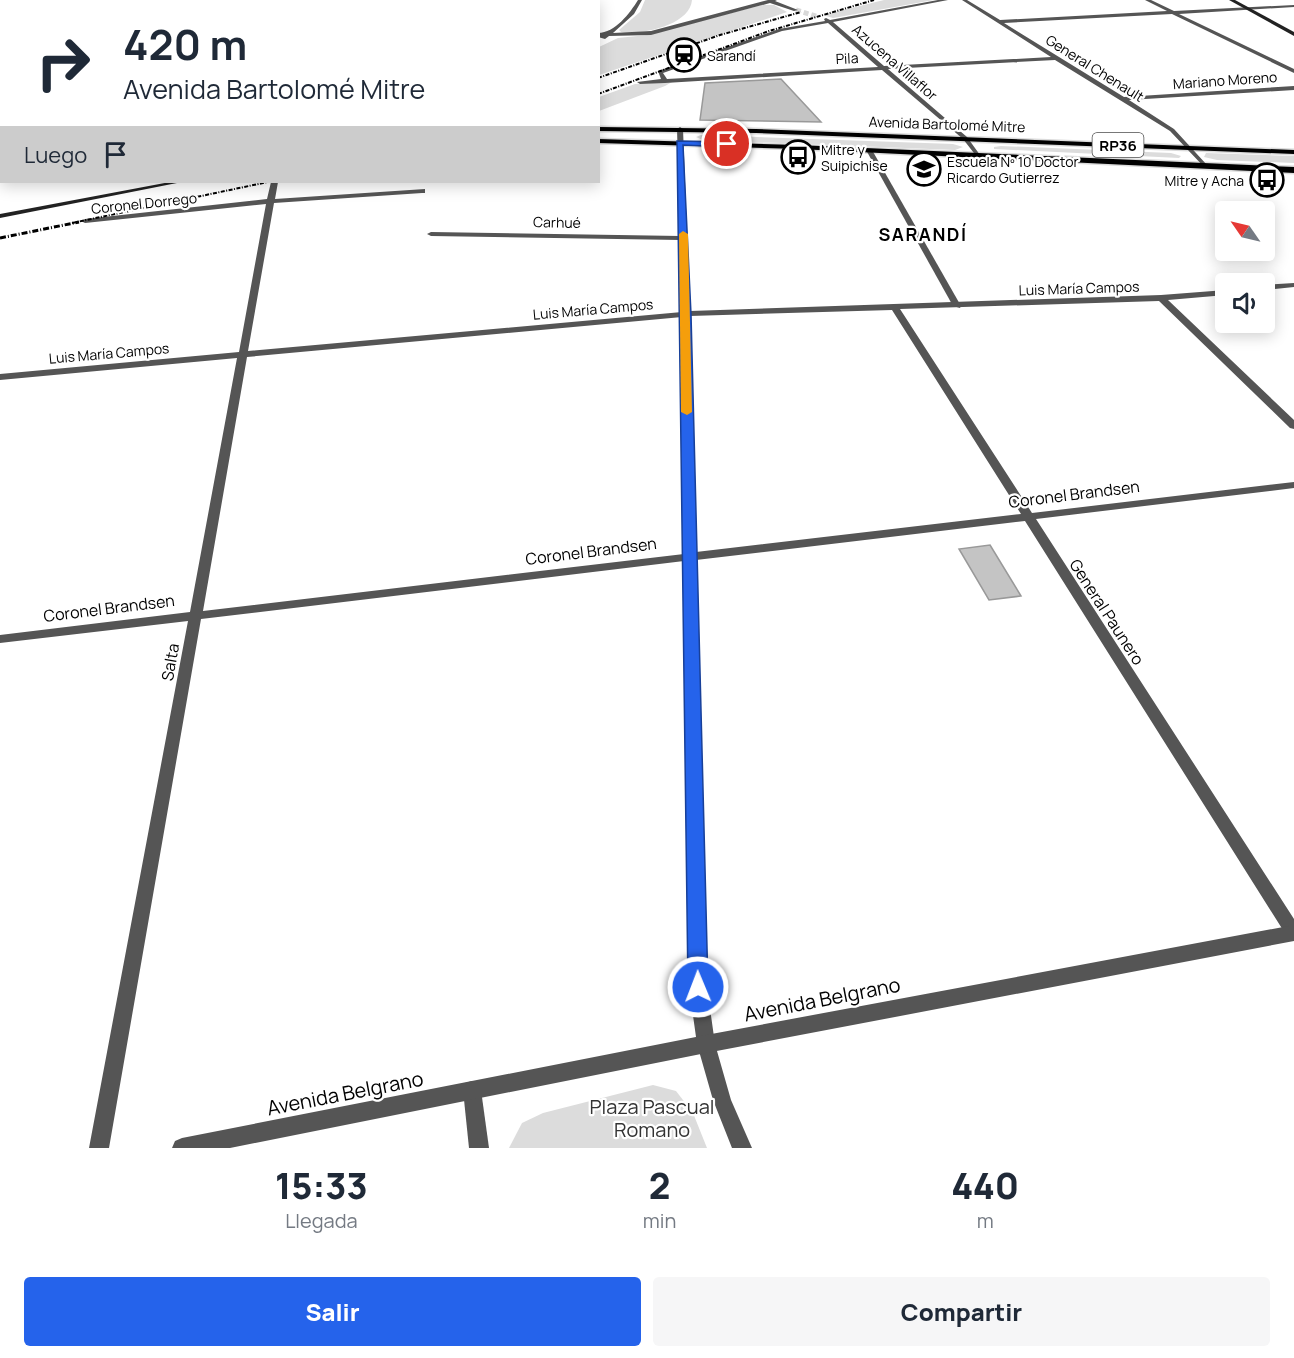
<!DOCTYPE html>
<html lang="es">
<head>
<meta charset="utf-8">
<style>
  :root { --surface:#fff; --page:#f6f6f7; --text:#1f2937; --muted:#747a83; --accent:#2563eb }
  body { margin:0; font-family:Manrope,sans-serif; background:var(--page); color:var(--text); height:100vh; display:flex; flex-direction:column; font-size:22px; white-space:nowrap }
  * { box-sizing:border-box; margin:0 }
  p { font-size:20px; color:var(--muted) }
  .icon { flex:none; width:33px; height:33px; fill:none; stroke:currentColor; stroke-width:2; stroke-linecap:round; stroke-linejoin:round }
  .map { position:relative; height:1148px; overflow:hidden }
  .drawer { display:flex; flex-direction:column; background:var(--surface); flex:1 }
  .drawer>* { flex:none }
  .guide { position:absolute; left:0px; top:0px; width:600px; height:183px; box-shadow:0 3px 15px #0003; background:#fff; color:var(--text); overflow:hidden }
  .needle { width:39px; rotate:304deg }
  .fabs { position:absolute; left:1215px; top:201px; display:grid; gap:12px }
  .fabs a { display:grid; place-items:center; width:60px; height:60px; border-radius:6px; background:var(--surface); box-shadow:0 3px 15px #0003; font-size:30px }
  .pin { position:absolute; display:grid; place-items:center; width:51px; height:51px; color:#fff; margin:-26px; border:3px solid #fff; border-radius:50%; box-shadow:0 2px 6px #0007 }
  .me { position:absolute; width:66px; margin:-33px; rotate:359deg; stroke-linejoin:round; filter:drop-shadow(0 0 4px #0008) }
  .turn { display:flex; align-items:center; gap:21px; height:126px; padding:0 24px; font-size:27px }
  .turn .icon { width:78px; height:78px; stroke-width:2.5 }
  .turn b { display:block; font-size:42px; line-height:51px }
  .then { display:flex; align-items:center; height:57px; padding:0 24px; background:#0003; gap:12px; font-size:22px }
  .eta { display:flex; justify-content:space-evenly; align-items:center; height:102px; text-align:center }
  .eta b { font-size:36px; font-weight:800; line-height:42px }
  .cta { display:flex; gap:12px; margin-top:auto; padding:12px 24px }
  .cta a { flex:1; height:69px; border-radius:6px; background:var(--accent); color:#fff; font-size:24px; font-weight:800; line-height:69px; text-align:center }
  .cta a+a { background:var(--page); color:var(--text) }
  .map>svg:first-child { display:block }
  .green { fill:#dcdcdc }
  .building { fill:#c4c4c4; stroke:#999; stroke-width:1.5 }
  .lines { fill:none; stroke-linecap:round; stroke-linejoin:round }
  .minor-tunnel { stroke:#d9d9d9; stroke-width:5; stroke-dasharray:5 3; stroke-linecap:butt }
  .primary-casing { stroke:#dbdbdb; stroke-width:3 }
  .pedestrian { fill:#555; fill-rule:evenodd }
  .minor { fill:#555; fill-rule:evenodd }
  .tertiary { fill:#555; fill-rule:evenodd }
  .secondary { fill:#222; fill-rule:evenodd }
  .primary { fill:#000; fill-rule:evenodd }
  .rail-far1 { stroke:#000; stroke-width:2; stroke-dasharray:4 1.5 1 1.5; stroke-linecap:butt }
  .rail { stroke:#000; stroke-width:3; stroke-dasharray:6 2 1 2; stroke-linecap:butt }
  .route { fill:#2563eb; stroke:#184099; stroke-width:1.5 }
  .slow { fill:#f59e0b }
  .labels { text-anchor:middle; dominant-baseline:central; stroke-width:4.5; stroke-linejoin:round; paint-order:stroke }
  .far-poi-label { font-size:14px; fill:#000; stroke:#fff; text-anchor:start }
  .far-street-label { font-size:14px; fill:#000; stroke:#fff }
  .shield { fill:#fff; stroke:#4c4c4c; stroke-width:1.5 }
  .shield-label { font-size:15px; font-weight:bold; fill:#000 }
  .street-label { font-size:16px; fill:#000; stroke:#fff }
  .far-district-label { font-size:18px; font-weight:bold; letter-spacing:1.5px; fill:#000; stroke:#fff }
  .near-street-label { font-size:20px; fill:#000; stroke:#fff }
  .near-park-label { font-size:20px; fill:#333; stroke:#fff }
</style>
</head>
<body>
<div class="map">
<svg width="1294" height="1148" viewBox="0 0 1294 1148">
  <rect width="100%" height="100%" fill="#fff"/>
  <g class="green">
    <path d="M645 0H692C690 25 643 35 621 32L619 30 640 12Z"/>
    <path d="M884 0H934L833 18 823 15Z"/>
    <path d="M762 5H774L787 12 599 75V47L618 38 647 35Z"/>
    <path d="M672 82 665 86 599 111V97L635 84Z"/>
    <path d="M701 135 953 144 963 147 955 150 703 140 696 137Z"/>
    <path d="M1001 146 1171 153 1181 156 1179 158 994 149V147Z"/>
    <path d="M1206 153 1294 156V163L1217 160 1204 157Z"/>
    <path d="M653 1085 676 1091 693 1113 707 1148H509L522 1123 543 1113Z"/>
  </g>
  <g class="building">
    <path d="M781 79 821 122 700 120 705 83Z"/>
    <path d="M990 545 1021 596 989 600 959 549Z"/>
  </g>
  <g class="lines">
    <path class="minor-tunnel" d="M796 10 819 17"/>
    <g class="primary-casing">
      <g id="primary">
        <rect x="0" y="126" width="2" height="4"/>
        <path d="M598 127 756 129 1294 150V154L756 133 598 131Z"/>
        <rect x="0" y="137" width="2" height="4"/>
        <path d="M598 139 798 145 1294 167V173L798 149 598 143Z"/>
      </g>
    </g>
    <path class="pedestrian" d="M867 149 872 150 961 306 960 308 953 306 866 150Z"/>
    <g class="minor">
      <path d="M110 0H115L109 2Z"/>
      <path d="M198 0H202L197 2Z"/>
      <path d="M291 0H296L290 2Z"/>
      <path d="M638 0H642L634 14 613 33 651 31 768 0H777L775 1 798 10 794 11 770 3 651 35 609 36 605 39 598 37V33C615 33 630 13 638 0Z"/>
      <path d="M938 0H948L833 22 884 66 1051 57 962 0H967L1000 20 1167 11 1145 0H1151L1174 11 1294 5V7L1179 14 1294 69V73L1172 14 1004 23 1124 97 1294 86V90L1129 100 1174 129 1207 165V167L1205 168 1170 131 1055 60 888 69 967 137 980 155 977 157 963 139 882 70 665 83 640 84 637 82 661 79 658 71 779 29 825 21 824 19 826 18 830 20ZM828 23 878 67 667 79 663 73 782 31Z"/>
      <rect x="0" y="11" width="2" height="2"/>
      <rect x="0" y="43" width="2" height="4"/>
      <path d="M2 88V92L0 93V89Z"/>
      <path d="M680 127 683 129 690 311 1161 295 1226 290V295L1168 300 1294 420V429L1290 428 1159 301 900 309 1032 513 1294 482V488L1036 519 1294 919V941L1288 938 1025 521 696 560 707 987 715 1044 731 1100 752 1148H732L713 1100 697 1044 689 987 684 561 201 619 109 1148H89L188 621 0 643V635L190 612 237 358 0 380V374L239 352 266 204 85 223 81 221 85 219 267 199 271 182H278L275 199 425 189V193H422L274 203 248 351 682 312 680 240 431 236 427 234 431 232 680 236 677 129ZM892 310 1021 514 696 552 690 316ZM682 317 684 554 203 611 247 357Z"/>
      <path d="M1294 283V287L1264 290V285Z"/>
      <path d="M472 1081 479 1083 481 1090 489 1148H469L463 1090 465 1083Z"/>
    </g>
    <path class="tertiary" d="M1294 925V941L706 1053 230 1148H172L175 1141 182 1138 706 1035Z"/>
    <g class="secondary">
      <path d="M436 0H440L435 2Z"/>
      <path d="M1229 0H1235L1294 32V36Z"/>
      <path d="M170 182H182L0 218V214Z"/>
    </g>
    <use href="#primary" class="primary"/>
    <g class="rail-far1">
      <path d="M598 78 720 35 801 12"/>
      <path d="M598 94 769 31 874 0"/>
      <path d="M72 223 268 182"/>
    </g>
    <path class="rail" d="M0 238 79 222"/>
  </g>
  <path class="route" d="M677 141 727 142 731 144 727 147 683 145 691 314 708 987 705 993 698 996 691 993 688 987Z"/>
  <path class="slow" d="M683 231 688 234 692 412 687 415 681 412 679 234Z"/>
  <defs>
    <g id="station-ring" transform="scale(1.725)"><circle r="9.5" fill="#fff" stroke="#000" stroke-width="1.5"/><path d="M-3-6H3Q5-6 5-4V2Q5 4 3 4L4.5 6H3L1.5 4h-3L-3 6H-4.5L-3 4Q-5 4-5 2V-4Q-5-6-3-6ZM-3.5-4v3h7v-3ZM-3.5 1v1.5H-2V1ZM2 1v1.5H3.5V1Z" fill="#000"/></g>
    <g id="bus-ring" transform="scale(1.725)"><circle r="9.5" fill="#fff" stroke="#000" stroke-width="1.5"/><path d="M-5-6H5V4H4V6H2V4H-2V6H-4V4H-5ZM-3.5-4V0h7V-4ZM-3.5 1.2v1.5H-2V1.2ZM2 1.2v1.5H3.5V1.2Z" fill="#000"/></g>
    <g id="school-ring" transform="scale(1.725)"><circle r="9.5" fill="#fff" stroke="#000" stroke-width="1.5"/><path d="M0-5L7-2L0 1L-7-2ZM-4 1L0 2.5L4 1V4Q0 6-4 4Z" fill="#000"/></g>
  </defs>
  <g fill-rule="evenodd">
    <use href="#station-ring" x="684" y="55"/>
    <use href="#bus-ring" x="798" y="157"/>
    <use href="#school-ring" x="924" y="169"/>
    <use href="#bus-ring" x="1267" y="180"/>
  </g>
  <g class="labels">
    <g class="far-poi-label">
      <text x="707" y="55">Sarandí</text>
      <text x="821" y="149">Mitre y<tspan x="821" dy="16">Suipichise</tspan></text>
      <text x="947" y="161">Escuela Nº 10 Doctor<tspan x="947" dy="16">Ricardo Gutierrez</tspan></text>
      <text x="1244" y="180" text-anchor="end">Mitre y Acha</text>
    </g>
    <g class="far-street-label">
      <text transform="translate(847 58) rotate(-3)">Pila</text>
      <text transform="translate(895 62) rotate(41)">Azucena Villaflor</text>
      <text transform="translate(1095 68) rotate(32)">General Chenault</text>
      <text transform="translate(1225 80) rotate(-4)">Mariano Moreno</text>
      <text transform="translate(947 124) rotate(2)">Avenida Bartolomé Mitre</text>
      <text transform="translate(144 203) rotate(-6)">Coronel Dorrego</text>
      <text transform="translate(557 222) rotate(1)">Carhué</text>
      <text transform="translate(1079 288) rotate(-2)">Luis María Campos</text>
      <text transform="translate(593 309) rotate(-5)">Luis María Campos</text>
      <text transform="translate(109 353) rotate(-5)">Luis María Campos</text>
    </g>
    <rect class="shield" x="1092.5" y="133" width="51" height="24" rx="4.5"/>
    <g class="shield-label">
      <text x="1118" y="145">RP36</text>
    </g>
    <g class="street-label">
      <text transform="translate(1074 494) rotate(-7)">Coronel Brandsen</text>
      <text transform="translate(591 551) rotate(-7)">Coronel Brandsen</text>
      <text transform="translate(109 608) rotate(-7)">Coronel Brandsen</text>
      <text transform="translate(1107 612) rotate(57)">General Paunero</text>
      <text transform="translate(170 662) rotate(-80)">Salta</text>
    </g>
    <g class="far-district-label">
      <text x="923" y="234">SARANDÍ</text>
    </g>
    <g class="near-street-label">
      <text transform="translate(822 999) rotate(-11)">Avenida Belgrano</text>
      <text transform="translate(345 1093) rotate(-11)">Avenida Belgrano</text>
    </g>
    <g class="near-park-label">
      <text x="652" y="1106">Plaza Pascual<tspan x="652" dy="23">Romano</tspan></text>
    </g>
  </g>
</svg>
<div class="fabs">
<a><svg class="needle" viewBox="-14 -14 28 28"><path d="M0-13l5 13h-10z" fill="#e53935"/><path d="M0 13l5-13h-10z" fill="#747a83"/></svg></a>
<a><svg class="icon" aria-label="sound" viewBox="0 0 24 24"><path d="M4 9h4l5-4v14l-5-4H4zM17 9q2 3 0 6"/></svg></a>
</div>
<div class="pin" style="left:727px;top:144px;background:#d93025"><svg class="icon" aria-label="arrive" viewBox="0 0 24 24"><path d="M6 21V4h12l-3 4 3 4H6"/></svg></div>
<svg class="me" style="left:698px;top:987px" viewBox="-20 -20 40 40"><circle r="17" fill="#2563eb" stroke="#fff" stroke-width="3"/><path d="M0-11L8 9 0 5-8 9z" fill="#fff"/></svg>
<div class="guide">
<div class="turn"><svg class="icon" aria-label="right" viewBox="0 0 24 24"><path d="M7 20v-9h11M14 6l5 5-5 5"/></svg><div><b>420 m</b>Avenida Bartolomé Mitre</div></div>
<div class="then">Luego<svg class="icon" aria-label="arrive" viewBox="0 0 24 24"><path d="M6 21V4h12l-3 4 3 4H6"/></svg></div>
</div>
</div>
<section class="drawer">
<div class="eta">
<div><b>15:33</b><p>Llegada</p></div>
<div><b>2</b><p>min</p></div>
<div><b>440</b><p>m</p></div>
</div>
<div class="cta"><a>Salir</a><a>Compartir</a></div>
</section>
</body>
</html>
